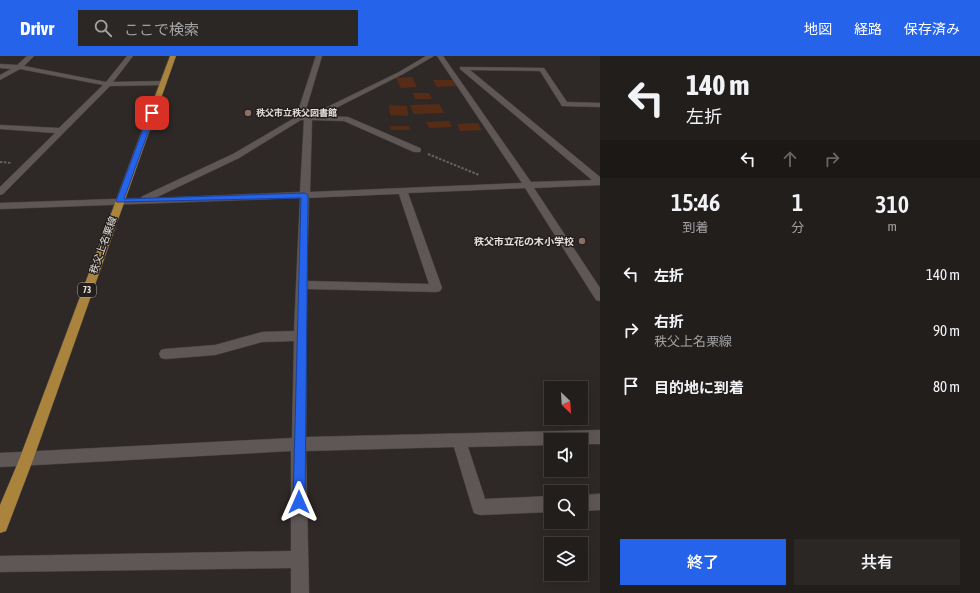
<!DOCTYPE html>
<html lang="ja">
<head>
<meta charset="utf-8">
<style>
  :root { --surface:#221e1c; --page:#2a2725; --text:#f1f3f6; --muted:#a2a2a3; --line:#3f3c3b; --accent:#2563eb }
  body { margin:0; font-family:"Asap Condensed","Noto Sans JP",sans-serif; background:var(--page); color:var(--text); height:100vh; display:flex; flex-direction:column; font-size:15px; white-space:nowrap }
  * { box-sizing:border-box; margin:0 }
  p { font-size:13px; color:var(--muted) }
  .icon { flex:none; width:22px; height:22px; fill:none; stroke:currentColor; stroke-width:2; stroke-linecap:round; stroke-linejoin:round }
  .map { position:relative; flex:1; overflow:hidden }
  .sheet { display:flex; flex-direction:column; background:var(--surface); width:380px }
  .sheet>* { flex:none }
  .banner { background:#221e1c; color:var(--text); overflow:hidden }
  .needle { width:26px; rotate:155deg }
  .buttons { position:absolute; left:544px; top:325px; display:grid; gap:8px }
  .buttons a { display:grid; place-items:center; width:44px; height:44px; border-radius:0px; background:var(--surface); box-shadow:0 4px 16px #0002,0 0 0 1px var(--line); font-size:20px }
  .pin { position:absolute; display:grid; place-items:center; width:34px; height:34px; color:#fff; margin:-17px; border-radius:8px; box-shadow:0 2px 6px #0006 }
  .me { position:absolute; width:44px; margin:-22px; rotate:0deg; stroke-linejoin:round; filter:drop-shadow(0 0 3px #0008) }
  .turn { display:flex; align-items:center; gap:14px; height:84px; padding:0 20px; font-size:18px }
  .turn .icon { width:52px; height:52px; stroke-width:2.5 }
  .turn b { display:block; font-size:28px; line-height:34px }
  .lanes { display:flex; align-items:center; height:38px; padding:0 20px; background:#0003; justify-content:center; gap:20px; direction:ltr }
  .lanes .off { opacity:.35 }
  .eta { display:flex; justify-content:space-evenly; align-items:center; height:68px; text-align:center }
  .eta b { font-size:24px; font-weight:600; line-height:28px }
  .primary-button { display:flex; gap:8px; margin-top:auto; padding:8px 20px }
  .primary-button a { flex:1; height:46px; border-radius:0px; background:var(--accent); color:#fff; font-size:16px; font-weight:600; line-height:46px; text-align:center }
  .primary-button a+a { background:var(--page); color:var(--text) }
  ul { padding:0; list-style:none }
  li { display:flex; align-items:center; gap:12px; height:56px; padding:0 20px }
  li div { flex:1 }
  li b { display:block; font-size:15px }
  li em { font-style:normal }
  header { display:flex; align-items:center; gap:24px; box-sizing:border-box; height:56px; padding:0 20px; background:var(--accent); color:#fff }
  header strong { font-size:19px }
  nav { display:flex; gap:22px; margin-inline-start:auto; font-size:14px }
  .search { width:280px; height:36px; background:var(--page); display:flex; align-items:center; gap:10px; box-sizing:border-box; padding:0 14px; border-radius:0px; color:var(--muted); font-size:15px }
  main { display:flex; flex:1; min-height:0 }
  .map>svg:first-child { display:block }
  .building { fill:#572c16 }
  .lines { fill:none; stroke-linecap:round; stroke-linejoin:round }
  .minor-casing { stroke:#474341; stroke-width:1 }
  .major-casing { stroke:#474341; stroke-width:1 }
  .path { stroke:#676260; stroke-width:2; stroke-dasharray:2.5 1.5; stroke-linecap:butt }
  .minor { fill:#5e5755; fill-rule:evenodd }
  .major { fill:#aa833c; fill-rule:evenodd }
  .route { fill:#2563eb; stroke:#184099 }
  .education-dot { fill:#8d6e63; stroke:#241f1c; stroke-width:1.5 }
  .labels { text-anchor:middle; dominant-baseline:central; stroke-width:3; stroke-linejoin:round; paint-order:stroke }
  .far-poi-label { font-size:9px; font-weight:bold; fill:#e4e0de; stroke:#241f1c; text-anchor:start }
  .shield { fill:#241f1c; stroke:#aaa6a4; stroke-width:1 }
  .shield-label { font-size:9px; font-weight:bold; fill:#e4e0de }
  .poi-label { font-size:10px; font-weight:bold; fill:#e4e0de; stroke:#241f1c; text-anchor:end }
  .street-label { font-size:10px; fill:#e4e0de; stroke:#241f1c }
</style>
</head>
<body>
<header>
<strong>Drivr</strong>
<div class="search"><svg class="icon" aria-label="search" viewBox="0 0 24 24"><circle cx="10" cy="10" r="6"/><path d="M15 15l6 6"/></svg>ここで検索</div>
<nav><a>地図</a><a>経路</a><a>保存済み</a></nav>
</header>
<main>
<div class="map">
<svg width="600" height="537" viewBox="0 0 600 537">
  <rect width="100%" height="100%" fill="#2e2826"/>
  <g class="building">
    <path d="M412 21 417 31 401 32 396 22Z"/>
    <path d="M433 24H453L456 30 437 31Z"/>
    <path d="M413 37H429L432 43H415Z"/>
    <path d="M439 48 444 57 414 58 410 49Z"/>
    <path d="M389 49 407 50 408 60 390 59Z"/>
    <path d="M449 65 452 71 429 72 426 66Z"/>
    <path d="M478 67 482 74 460 75 457 68Z"/>
    <path d="M390 70H409L410 74H391Z"/>
  </g>
  <g class="lines">
    <g class="minor-casing">
      <g id="minor">
        <path d="M27 0H34L24 10 106 26 127 0H133L113 26 164 25 167 27 164 29 110 30 3 138 0 139V131L55 77 0 73V69L59 72 103 29 20 13 0 24V19L11 13 0 12V8L17 9Z"/>
        <path d="M316 0H322L304 60H309L399 16 426 0H434L403 18 320 60 348 61 420 92 421 94 420 96H414L344 65 312 64 310 136 522 127 437 0H443L531 126 592 124 460 13V11L544 12 567 46 600 47V51L562 50 540 15 470 14 600 121V129L534 132 600 232V245L596 244 525 132 408 137 442 232 440 235 436 236 307 233 306 381 600 374V388H581V384H551V389L468 391 485 443 551 440V456L480 459 474 457 472 451 454 391 306 395 309 537H291V512L0 516V500L291 495V395L0 411V397L292 382 294 285 262 286 215 299 165 303 161 302 159 298 161 294 165 293 215 289 262 276 294 275 300 142 0 153V147L141 142 143 140 233 98 296 61ZM301 64H304L300 136 155 142 239 102ZM399 138 429 228 307 225 309 142Z"/>
        <path d="M600 438V454L581 455V439Z"/>
      </g>
    </g>
    <g class="major-casing">
      <path id="major" d="M170 0H176L33 404 6 475 0 477V449L19 404Z"/>
    </g>
    <g class="path">
      <path d="M428 98 479 119"/>
      <path d="M0 106 12 107"/>
    </g>
    <use href="#minor" class="minor"/>
    <use href="#major" class="major"/>
  </g>
  <path class="route" d="M150 55 155 57 124 143 304 137 308 139 305 446 303 450 299 452 295 450 293 446 301 142 117 146 116 145Z"/>
  <g class="education-dot">
    <circle cx="248" cy="57" r="4"/>
    <circle cx="582" cy="185" r="4"/>
  </g>
  <g class="labels">
    <g class="far-poi-label">
      <text x="256" y="57">秩父市立秩父図書館</text>
    </g>
    <rect class="shield" x="78" y="227" width="18" height="14" rx="3"/>
    <g class="shield-label">
      <text x="87" y="234">73</text>
    </g>
    <g class="poi-label">
      <text x="574" y="185">秩父市立花の木小学校</text>
    </g>
    <g class="street-label">
      <text transform="translate(103 189) rotate(-70)">秩父上名栗線</text>
    </g>
  </g>
</svg>
<div class="buttons">
<a><svg class="needle" viewBox="-14 -14 28 28"><path d="M0-13l5 13h-10z" fill="#e53935"/><path d="M0 13l5-13h-10z" fill="#a2a2a3"/></svg></a>
<a><svg class="icon" aria-label="sound" viewBox="0 0 24 24"><path d="M4 9h4l5-4v14l-5-4H4zM17 9q2 3 0 6"/></svg></a>
<a><svg class="icon" aria-label="search" viewBox="0 0 24 24"><circle cx="10" cy="10" r="6"/><path d="M15 15l6 6"/></svg></a>
<a><svg class="icon" aria-label="layers" viewBox="0 0 24 24"><path d="M12 4l9 5-9 5-9-5zM3 14l9 5 9-5"/></svg></a>
</div>
<div class="pin" style="left:152px;top:57px;background:#d93025"><svg class="icon" aria-label="arrive" viewBox="0 0 24 24"><path d="M6 21V4h12l-3 4 3 4H6"/></svg></div>
<svg class="me" style="left:299px;top:446px" viewBox="-20 -20 40 40"><path d="M0-17L14 15 0 8-14 15z" fill="#2563eb" stroke="#fff" stroke-width="4"/></svg>
</div>
<section class="sheet">
<div class="banner">
<div class="turn"><svg class="icon" aria-label="left" viewBox="0 0 24 24"><path d="M17 20v-9H6M10 6l-5 5 5 5"/></svg><div><b>140 m</b>左折</div></div>
<div class="lanes"><svg class="icon" aria-label="left" viewBox="0 0 24 24"><path d="M17 20v-9H6M10 6l-5 5 5 5"/></svg><svg class="icon off" aria-label="ahead" viewBox="0 0 24 24"><path d="M12 20V5M6 11l6-6 6 6"/></svg><svg class="icon off" aria-label="right" viewBox="0 0 24 24"><path d="M7 20v-9h11M14 6l5 5-5 5"/></svg></div>
</div>
<div class="eta">
<div><b>15:46</b><p>到着</p></div>
<div><b>1</b><p>分</p></div>
<div><b>310</b><p>m</p></div>
</div>
<ul>
<li><svg class="icon" aria-label="left" viewBox="0 0 24 24"><path d="M17 20v-9H6M10 6l-5 5 5 5"/></svg><div><b>左折</b></div><em>140 m</em></li>
<li><svg class="icon" aria-label="right" viewBox="0 0 24 24"><path d="M7 20v-9h11M14 6l5 5-5 5"/></svg><div><b>右折</b><p>秩父上名栗線</p></div><em>90 m</em></li>
<li><svg class="icon" aria-label="arrive" viewBox="0 0 24 24"><path d="M6 21V4h12l-3 4 3 4H6"/></svg><div><b>目的地に到着</b></div><em>80 m</em></li>
</ul>
<div class="primary-button"><a>終了</a><a>共有</a></div>
</section>
</main>
</body>
</html>
